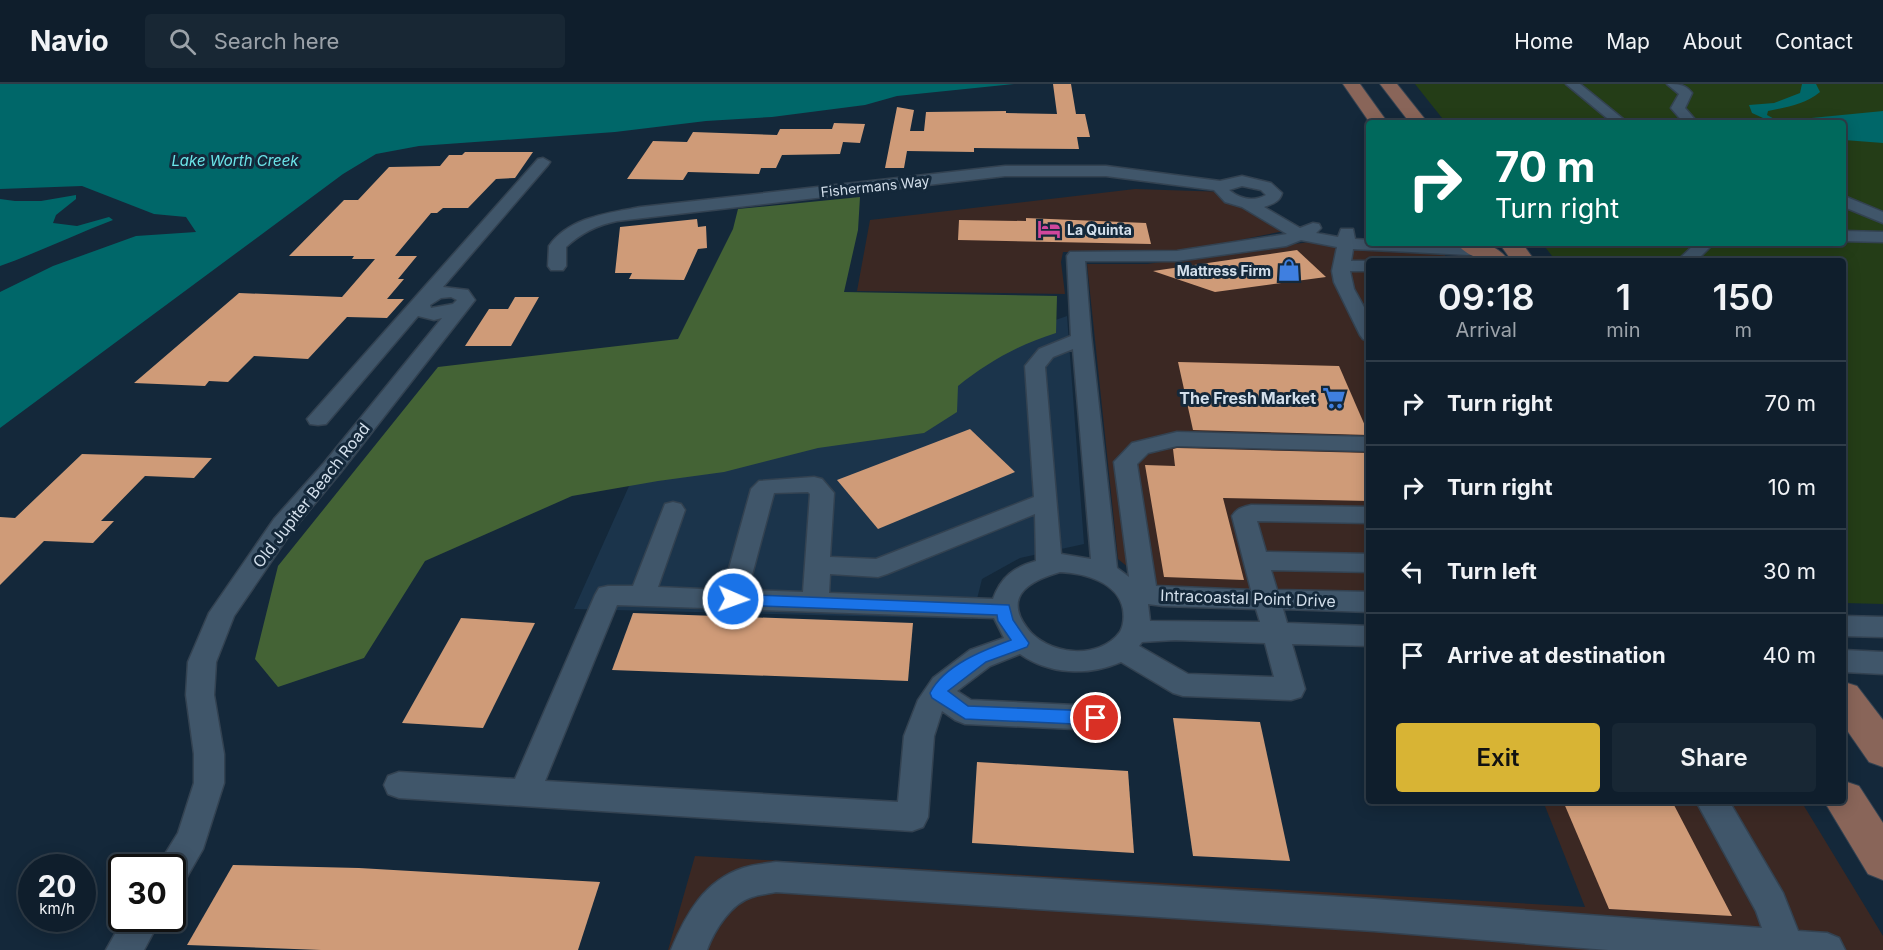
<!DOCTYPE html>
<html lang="en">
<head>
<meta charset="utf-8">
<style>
  :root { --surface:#0f1e2c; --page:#182734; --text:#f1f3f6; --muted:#9ba2a9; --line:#2f3c48; --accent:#d8b434 }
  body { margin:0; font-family:Inter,sans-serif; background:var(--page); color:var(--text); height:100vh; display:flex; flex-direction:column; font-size:22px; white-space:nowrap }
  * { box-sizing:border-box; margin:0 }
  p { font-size:20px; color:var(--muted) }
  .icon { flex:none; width:33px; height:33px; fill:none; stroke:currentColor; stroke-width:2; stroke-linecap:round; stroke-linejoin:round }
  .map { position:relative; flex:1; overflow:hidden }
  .panel { position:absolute; left:1366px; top:174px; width:480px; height:546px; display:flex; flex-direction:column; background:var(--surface); border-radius:6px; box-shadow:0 3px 15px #0003,0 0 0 2px var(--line) }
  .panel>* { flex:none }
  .banner { position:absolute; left:1366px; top:36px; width:480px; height:126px; border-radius:6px; box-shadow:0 3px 15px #0003,0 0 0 2px var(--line); background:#00695c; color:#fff; overflow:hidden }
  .speed { position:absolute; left:18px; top:770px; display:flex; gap:12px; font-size:30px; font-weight:700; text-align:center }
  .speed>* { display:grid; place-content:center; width:78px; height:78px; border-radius:50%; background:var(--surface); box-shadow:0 3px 15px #0003,0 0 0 2px var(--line); line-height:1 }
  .speed small { font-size:15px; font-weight:400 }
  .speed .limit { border:3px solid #111; border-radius:9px; background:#fff; color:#111 }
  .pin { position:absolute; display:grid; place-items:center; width:51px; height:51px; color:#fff; margin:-26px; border:3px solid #fff; border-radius:50%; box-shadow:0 2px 6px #0007 }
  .me { position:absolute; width:66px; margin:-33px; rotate:92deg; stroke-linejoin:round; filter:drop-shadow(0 0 4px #0008) }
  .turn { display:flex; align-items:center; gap:21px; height:126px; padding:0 30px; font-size:27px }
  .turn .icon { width:78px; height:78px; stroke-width:2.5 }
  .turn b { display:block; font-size:42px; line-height:51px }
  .eta { display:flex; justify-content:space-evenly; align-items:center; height:102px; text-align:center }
  .eta b { font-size:36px; font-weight:600; line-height:42px }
  .action { display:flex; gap:12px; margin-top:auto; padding:12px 30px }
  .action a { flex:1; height:69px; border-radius:6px; background:var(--accent); color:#111; font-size:24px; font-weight:600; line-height:69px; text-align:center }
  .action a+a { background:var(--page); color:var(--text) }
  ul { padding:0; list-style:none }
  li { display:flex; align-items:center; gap:18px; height:84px; padding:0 30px; border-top:2px solid var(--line) }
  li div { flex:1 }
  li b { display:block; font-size:22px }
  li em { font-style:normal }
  header { display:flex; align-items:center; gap:36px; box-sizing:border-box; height:84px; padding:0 30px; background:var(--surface); border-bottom:2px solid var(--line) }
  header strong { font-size:28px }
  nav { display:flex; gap:33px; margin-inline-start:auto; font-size:21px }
  .search { width:420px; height:54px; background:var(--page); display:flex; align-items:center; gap:15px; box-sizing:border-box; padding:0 21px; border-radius:6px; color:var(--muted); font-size:22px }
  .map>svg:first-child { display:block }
  .commercial { fill:#3b2823 }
  .built { fill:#1b344b }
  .green { fill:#243d17 }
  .forest { fill:#446335 }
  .water { fill:#006769 }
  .building { fill:#cf9b78 }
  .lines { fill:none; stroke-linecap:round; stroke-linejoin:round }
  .minor-casing { stroke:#334251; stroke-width:3 }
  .major-casing { stroke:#334251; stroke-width:2 }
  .minor { fill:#40566a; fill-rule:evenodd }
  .major { fill:#896559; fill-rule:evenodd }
  .route { fill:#1a73e8; stroke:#114b97; stroke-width:1.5 }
  .labels { text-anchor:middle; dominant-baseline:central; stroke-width:6; stroke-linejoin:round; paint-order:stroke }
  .far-street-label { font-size:14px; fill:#d3dfeb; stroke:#14283a }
  .far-poi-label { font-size:14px; font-weight:bold; fill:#d3dfeb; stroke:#14283a; text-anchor:start }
  .far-water-label { font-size:15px; font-style:italic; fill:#6be5e9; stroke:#14283a }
  .poi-label { font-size:16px; font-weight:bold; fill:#d3dfeb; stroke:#14283a; text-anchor:end }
  .street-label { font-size:16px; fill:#d3dfeb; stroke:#14283a }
</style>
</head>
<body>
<header>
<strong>Navio</strong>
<div class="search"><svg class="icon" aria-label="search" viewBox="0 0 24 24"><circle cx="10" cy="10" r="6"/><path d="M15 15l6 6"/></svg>Search here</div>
<nav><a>Home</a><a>Map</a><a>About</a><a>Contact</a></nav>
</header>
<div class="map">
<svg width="1883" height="866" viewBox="0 0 1883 866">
  <rect width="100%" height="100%" fill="#14283a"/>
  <g class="commercial">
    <path d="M1135 105 1227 108 1284 147 1175 169 1063 168 1061 178 1065 210 857 207 870 136Z"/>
    <path d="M1317 157 1444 170 1449 177H1370L1369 508 1152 503 1118 475 1087 180H1147Z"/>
    <path d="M1543 717H1801L1883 852V866H668L695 772 1585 823Z"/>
  </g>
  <path class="built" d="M1067 232 1084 460 1020 474 982 495 972 535 574 525 638 382Z"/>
  <path class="green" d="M1415 0H1883V520L1844 519V177H1556L1542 159H1844V39H1446Z"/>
  <path class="forest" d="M860 113 858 146 844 208 1057 212 1056 249C1020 260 988 278 958 302L957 328 924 349 818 364 724 388 658 397 572 412 425 477 364 574 278 603 255 575 278 482 438 283 678 255 733 145 738 125Z"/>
  <g class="water">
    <path d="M0 0H1014L897 12 865 21 772 33 706 37 615 48 419 62 376 70 343 90 0 344V208L53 182 136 152 196 148 186 133 154 130 82 102 0 105Z"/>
    <path d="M1802 0H1816L1820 8C1804 21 1787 23 1768 27L1767 31 1782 39H1774L1752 29 1749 21 1774 19 1800 9Z"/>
    <path d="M1883 27V59L1844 56V39H1802L1801 35Z"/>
    <path d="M76 111V115L56 131 53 139 77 142 109 133 113 136C74 151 39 168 0 182V115L15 117H41Z"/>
  </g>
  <g class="building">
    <path d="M1053 0H1071L1076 30H1085L1090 53H1077L1079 65 974 64V68L907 67 904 84H885L897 23 914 26 910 47H924L926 28 1006 27V29L1057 30Z"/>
    <path d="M834 39 865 40 860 59 843 58 840 70 782 71 776 84H761L759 90 688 88 683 96 627 95 653 57 687 58 693 48 777 51 780 45H832Z"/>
    <path d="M465 68H533L515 94 496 95 468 124H443L437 129H431L395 172H417L398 195H404L387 215H404L387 234 347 233 308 275 254 272 228 298 209 297 205 302 134 299 239 209 342 213 375 175H352L354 172H289L344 116H358L389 83 440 82 449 71H462Z"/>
    <path d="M1026 134 1146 139 1151 160 958 156 959 136 1026 137Z"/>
    <path d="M697 135 698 143 706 142 707 164 698 165 684 196 629 195 632 189H615L620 143Z"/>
    <path d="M1297 166 1326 193 1215 208 1153 187Z"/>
    <path d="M515 213H539L511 262H465L489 225H508Z"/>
    <path d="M1178 278 1339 282 1369 351 1193 346Z"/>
    <path d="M970 345 1015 388 878 445 837 396Z"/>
    <path d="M1177 364 1370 369V417L1223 414 1244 496 1164 493 1145 381 1175 382 1173 365Z"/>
    <path d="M82 370 212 374 194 394 145 392 101 437H114L93 459 44 457 0 501V433L15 434Z"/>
    <path d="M633 529 913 539 908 597 612 586Z"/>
    <path d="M461 534 535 539 483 644 402 639Z"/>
    <path d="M1173 634 1260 638 1290 777 1193 772Z"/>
    <path d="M977 678 1128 687 1134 769 972 759Z"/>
    <path d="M1563 717 1674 721 1732 832 1609 825Z"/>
    <path d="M233 781 359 784 600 798 578 866H321L187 861Z"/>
  </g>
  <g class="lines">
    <g class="minor-casing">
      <g id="minor">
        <path d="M1566 0H1580L1628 39H1613Z"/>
        <path d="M1667 0C1678 0 1685 0 1692 9L1685 24 1698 39H1684L1671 24 1679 10Z"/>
        <path d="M543 74 550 78 548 81 443 203 468 206 475 216 340 389 292 447 234 532 216 578 214 611 224 670V699L203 765 184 798 172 802V783H157L178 749 194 699V670L186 611 188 578 209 529 274 435 324 379 442 234 434 236 418 232 326 340 318 341 310 340 307 335 538 75ZM451 213 457 216 453 220 431 224 430 221 441 214Z"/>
        <path d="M1005 82H1106L1220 97 1242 92 1271 99 1282 109C1280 118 1272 120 1264 123L1300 144 1313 139 1319 140 1321 144 1316 149 1338 153 1341 145H1353L1355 155 1370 156V159H1430L1474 162 1477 166 1474 170 1468 171 1353 165 1351 177H1371L1370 187H1350L1354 205 1370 234V257L1363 255 1360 251 1334 198 1332 187 1337 163 1301 156 1286 162 1177 177H1085L1091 251 1117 484 1129 493 1114 378 1132 359 1177 348 1370 353V367L1177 362 1148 369 1137 380 1156 502 1251 506 1232 432C1237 424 1243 423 1251 421L1370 423V439L1257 437 1266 468 1370 470V488L1271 486 1277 506 1370 508V528L1283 525 1287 539 1370 542V562L1292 560 1305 605 1301 613 1291 616 1183 612 1173 609 1121 578C1088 592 1050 591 1020 570L990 582 957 607 971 616 1096 622 1106 626 1111 634 1106 642 1096 646 965 640 955 636 942 627 934 652 928 733 923 743 912 747 399 714 388 710 384 701 388 692 399 688 515 695 595 511 599 504 608 502H633L665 420 673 418 681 420 685 426 658 503 723 506 751 405 759 397 814 393 822 395 834 409 830 473 876 475 1034 413 1025 282 1039 265 1071 252 1067 172 1070 168 1177 167 1287 150 1242 123 1225 118 1214 106 1106 92H1005L617 137C597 141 581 149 566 163V182L563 186H551L548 182 549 162C569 133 609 129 641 123ZM1242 102 1261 106 1266 111C1253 118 1240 115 1229 106ZM1073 265 1091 475 1061 470 1045 283 1053 273ZM808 408 810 410 803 508 748 506 774 409ZM1035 430 1036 477C1014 483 1001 493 993 515L829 509 830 490 878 493 887 490ZM1060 488C1084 489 1118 498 1123 525 1124 532 1124 541 1120 548 1099 577 1047 571 1027 544 1002 511 1032 496 1060 488ZM1148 520 1163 522 1256 525 1260 538 1150 537ZM617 521 994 534 1004 554 970 566 933 594 918 616 904 652 898 718 545 697ZM1175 556 1265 559 1274 593 1188 590 1139 562 1142 558Z"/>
        <path d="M1844 112 1883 128V139L1844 123Z"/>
        <path d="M1844 147 1883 148V158L1844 157Z"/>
        <path d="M1696 159H1714L1696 177H1677Z"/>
        <path d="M1844 532 1883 533V553L1844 552Z"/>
        <path d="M1844 566 1883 568V590L1844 588Z"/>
        <path d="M1696 717H1729L1783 809 1798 847 1827 849 1839 854 1845 866H1608L1374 847 776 808C768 810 760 810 752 813 731 819 714 847 707 866H671C686 830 704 797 743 784 754 780 765 780 776 778L1374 815 1762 844 1756 827Z"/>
        <path d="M124 834H161L144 866H106Z"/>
      </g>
    </g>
    <g class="major-casing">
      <g id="major">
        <path d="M1343 0H1360L1388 39H1370Z"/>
        <path d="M1380 0H1397L1428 39H1410Z"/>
        <path d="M1457 159C1478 159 1496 158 1509 177 1491 177 1468 176 1457 159Z"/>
        <path d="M1499 159H1522L1535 177H1512Z"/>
        <path d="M1844 598 1857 602 1883 636V683L1869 678 1844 642Z"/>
        <path d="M1844 697 1859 702 1883 739V796L1868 790 1824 717H1844Z"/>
      </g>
    </g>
    <use href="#minor" class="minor"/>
    <use href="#major" class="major"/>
  </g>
  <path class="route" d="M733 510 1009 521 1013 536 1029 559 1027 563 986 578 948 607 968 622 1096 627 1102 629 1104 634 1102 639 1096 641 965 635 932 614 930 609C944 581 984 566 1011 556L998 537 997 531 733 521 727 519 725 515 727 512Z"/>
  <defs>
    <g id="hotel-bare" transform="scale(1.8)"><path d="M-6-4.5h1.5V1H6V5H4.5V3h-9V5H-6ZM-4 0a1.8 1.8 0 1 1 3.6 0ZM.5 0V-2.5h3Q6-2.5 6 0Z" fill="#d1479c" stroke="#14283a" stroke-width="2.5" paint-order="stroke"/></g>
    <g id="shop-bare" transform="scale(1.8)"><path d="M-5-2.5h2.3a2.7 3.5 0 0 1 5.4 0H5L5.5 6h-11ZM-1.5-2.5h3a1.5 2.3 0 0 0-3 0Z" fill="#3f7fe0" stroke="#14283a" stroke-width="2.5" paint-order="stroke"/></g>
    <g id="supermarket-bare" transform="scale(1.8)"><path d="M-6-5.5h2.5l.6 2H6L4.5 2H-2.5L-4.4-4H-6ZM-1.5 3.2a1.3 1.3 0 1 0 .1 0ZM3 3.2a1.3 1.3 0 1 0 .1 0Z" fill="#3f7fe0" stroke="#14283a" stroke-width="2.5" paint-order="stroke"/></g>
  </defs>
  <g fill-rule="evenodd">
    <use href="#hotel-bare" x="1049" y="145"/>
    <use href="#shop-bare" x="1289" y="186"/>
    <use href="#supermarket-bare" x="1334" y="314"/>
  </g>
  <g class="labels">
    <g class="far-street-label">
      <text transform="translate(875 102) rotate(-6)">Fishermans Way</text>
    </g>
    <g class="far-poi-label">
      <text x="1067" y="145">La Quinta</text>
      <text x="1271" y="186" text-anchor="end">Mattress Firm</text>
    </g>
    <g class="far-water-label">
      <text x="235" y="76">Lake Worth Creek</text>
    </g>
    <g class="poi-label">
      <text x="1316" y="314">The Fresh Market</text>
    </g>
    <g class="street-label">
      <text transform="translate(311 411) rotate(-52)">Old Jupiter Beach Road</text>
      <text transform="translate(1248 514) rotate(2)">Intracoastal Point Drive</text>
    </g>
  </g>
</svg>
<div class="speed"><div>20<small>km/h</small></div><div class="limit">30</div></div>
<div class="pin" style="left:1096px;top:634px;background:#d93025"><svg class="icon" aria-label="arrive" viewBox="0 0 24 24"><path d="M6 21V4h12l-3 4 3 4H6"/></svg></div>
<svg class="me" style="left:733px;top:515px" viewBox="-20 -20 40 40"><circle r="17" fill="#1a73e8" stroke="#fff" stroke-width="3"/><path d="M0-11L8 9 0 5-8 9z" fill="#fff"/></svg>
<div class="banner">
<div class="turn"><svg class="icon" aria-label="right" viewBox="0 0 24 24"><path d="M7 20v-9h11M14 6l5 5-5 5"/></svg><div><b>70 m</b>Turn right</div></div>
</div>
<section class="panel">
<div class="eta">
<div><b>09:18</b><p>Arrival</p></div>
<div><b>1</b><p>min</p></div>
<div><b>150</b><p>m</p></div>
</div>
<ul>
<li><svg class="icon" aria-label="right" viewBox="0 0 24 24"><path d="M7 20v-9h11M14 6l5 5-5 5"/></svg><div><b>Turn right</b></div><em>70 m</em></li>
<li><svg class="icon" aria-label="right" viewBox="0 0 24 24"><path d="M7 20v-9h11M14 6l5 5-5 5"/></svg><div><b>Turn right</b></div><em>10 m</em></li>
<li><svg class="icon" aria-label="left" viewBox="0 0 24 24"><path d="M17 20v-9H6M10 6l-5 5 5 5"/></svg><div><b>Turn left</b></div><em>30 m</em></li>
<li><svg class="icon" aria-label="arrive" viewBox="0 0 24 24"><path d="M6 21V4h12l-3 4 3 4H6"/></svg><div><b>Arrive at destination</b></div><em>40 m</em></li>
</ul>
<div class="action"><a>Exit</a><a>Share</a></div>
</section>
</div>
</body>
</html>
